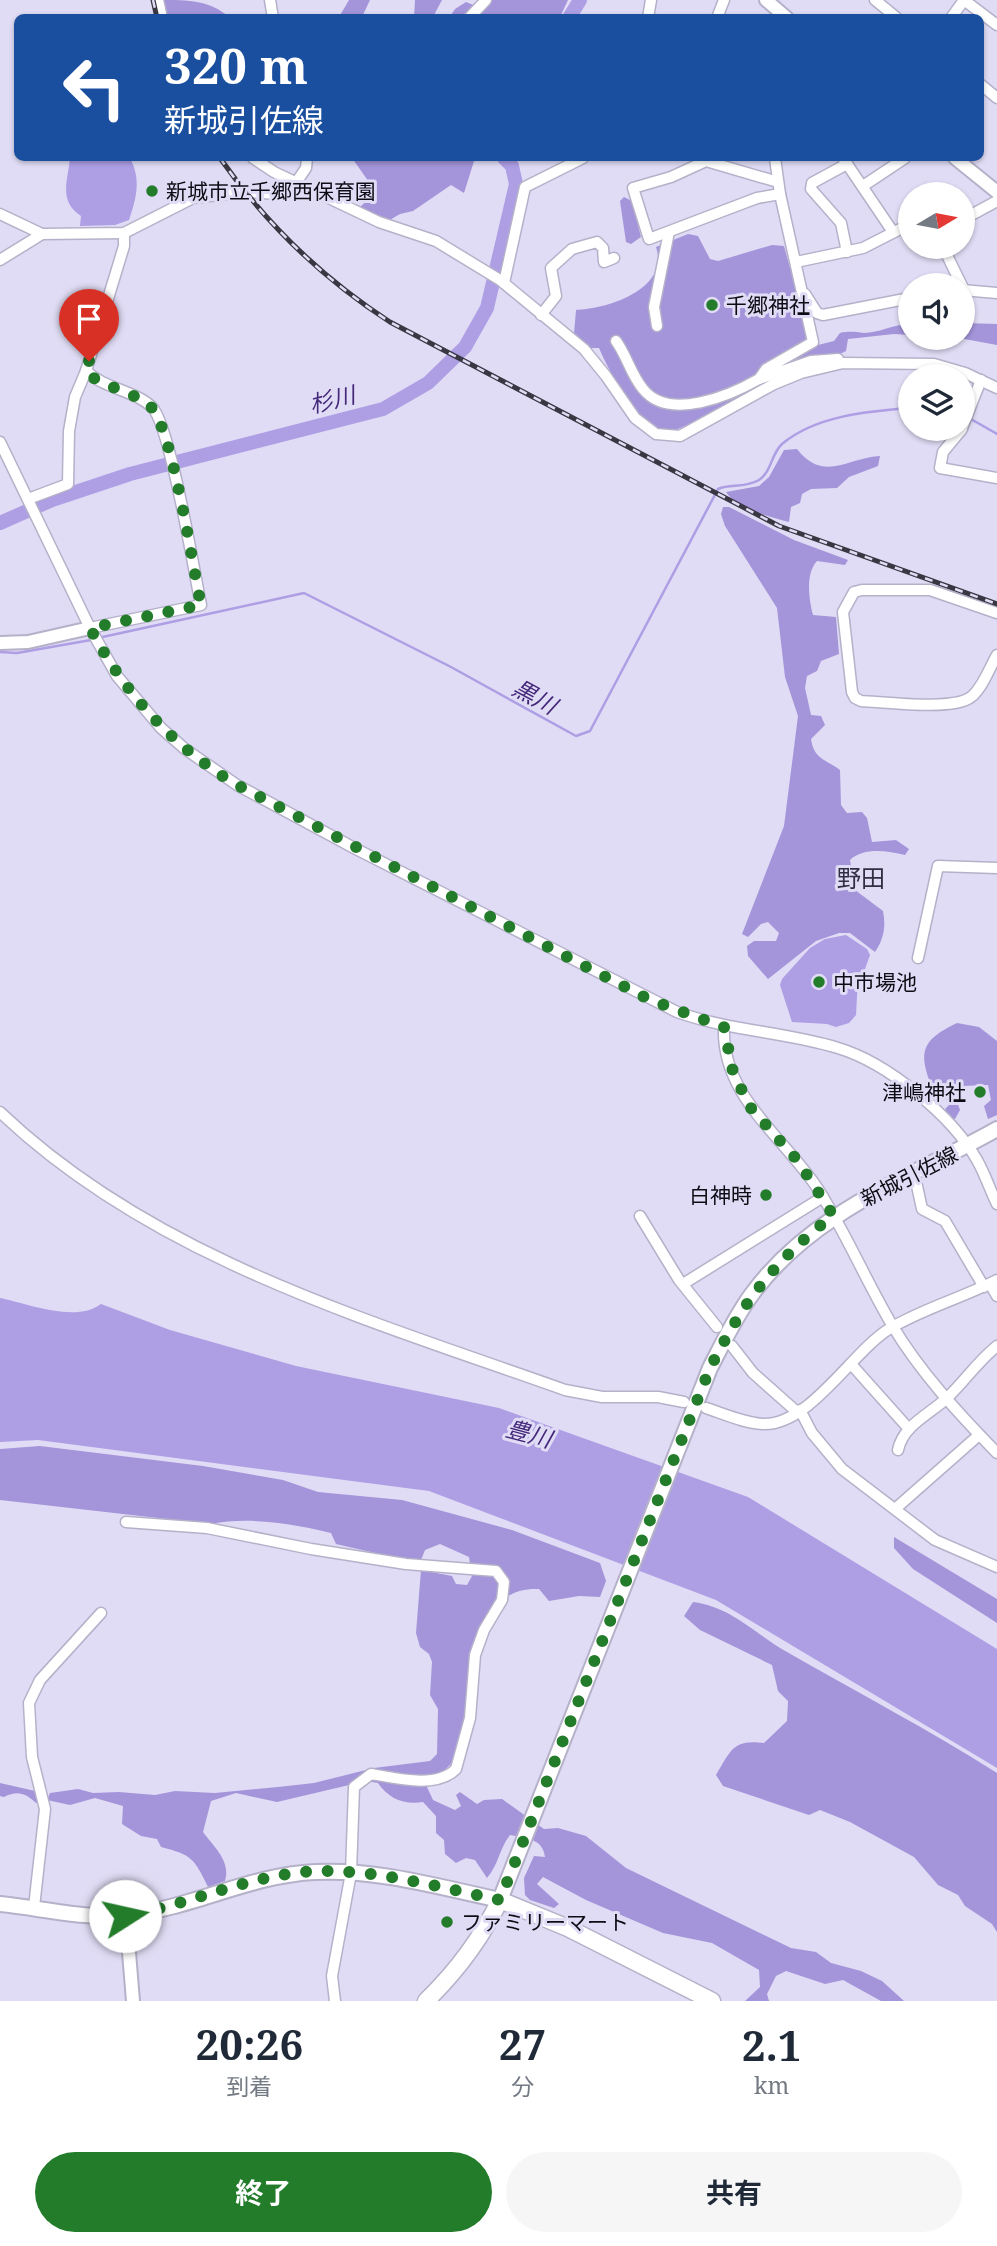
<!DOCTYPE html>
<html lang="ja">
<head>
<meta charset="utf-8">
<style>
  :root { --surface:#fff; --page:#f6f6f7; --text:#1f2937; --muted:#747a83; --accent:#237c2a }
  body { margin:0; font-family:"Noto Serif","Noto Sans JP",serif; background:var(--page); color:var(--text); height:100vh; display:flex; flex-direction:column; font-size:26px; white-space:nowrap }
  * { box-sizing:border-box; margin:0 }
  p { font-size:23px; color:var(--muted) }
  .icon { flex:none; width:38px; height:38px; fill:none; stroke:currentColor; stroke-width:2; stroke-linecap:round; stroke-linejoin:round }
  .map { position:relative; height:2001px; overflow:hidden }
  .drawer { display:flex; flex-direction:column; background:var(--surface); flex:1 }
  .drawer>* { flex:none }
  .guide { position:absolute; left:14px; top:14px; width:970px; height:147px; border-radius:10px; box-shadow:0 2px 5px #0004; background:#1a4fa0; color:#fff; overflow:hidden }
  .needle { width:46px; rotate:80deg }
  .tools { position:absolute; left:898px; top:182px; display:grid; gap:14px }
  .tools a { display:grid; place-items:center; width:77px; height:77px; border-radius:50%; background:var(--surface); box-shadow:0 2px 5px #0004; font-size:35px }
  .pin { position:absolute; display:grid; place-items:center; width:60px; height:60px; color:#fff; margin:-72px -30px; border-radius:50% 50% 50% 0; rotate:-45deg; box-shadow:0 0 7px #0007 }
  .pin .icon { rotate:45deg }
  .me { position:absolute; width:77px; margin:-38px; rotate:80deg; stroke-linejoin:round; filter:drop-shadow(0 0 5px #0008) }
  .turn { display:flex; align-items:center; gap:24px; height:147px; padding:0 35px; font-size:32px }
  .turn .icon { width:91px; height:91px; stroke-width:2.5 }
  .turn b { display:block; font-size:49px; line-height:60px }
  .eta { display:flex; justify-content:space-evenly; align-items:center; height:119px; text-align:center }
  .eta b { font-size:42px; font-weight:700; line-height:49px }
  .button { display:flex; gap:14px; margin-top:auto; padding:14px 35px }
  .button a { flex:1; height:80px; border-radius:42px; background:var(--accent); color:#fff; font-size:28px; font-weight:700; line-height:80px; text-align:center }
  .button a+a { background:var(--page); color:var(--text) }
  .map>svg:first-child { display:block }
  .forest { fill:#a494da }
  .water { fill:#ae9ee4 }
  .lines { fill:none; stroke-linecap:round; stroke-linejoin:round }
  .stream { stroke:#ae9ee4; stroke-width:2.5 }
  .river { stroke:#ae9ee4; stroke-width:14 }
  .minor-casing { stroke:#b5b1c9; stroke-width:13 }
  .tertiary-casing { stroke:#b5b1c9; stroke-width:16 }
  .primary-casing { stroke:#b5b1c9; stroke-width:18 }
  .trunk-casing { stroke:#b5b1c9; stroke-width:19 }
  .minor { stroke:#fff; stroke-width:10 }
  .tertiary { stroke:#fff; stroke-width:12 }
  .primary { stroke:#fff; stroke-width:14 }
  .trunk { stroke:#fff; stroke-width:16 }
  .rail-casing { stroke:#383742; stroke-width:5 }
  .rail { stroke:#e0dcf5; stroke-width:2.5; stroke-dasharray:8; stroke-linecap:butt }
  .route { stroke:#237c2a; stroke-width:12; stroke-dasharray:0 21.6 }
  .poi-dot { fill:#237c2a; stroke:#e0dcf5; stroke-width:2.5 }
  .labels { text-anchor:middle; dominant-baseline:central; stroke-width:6; stroke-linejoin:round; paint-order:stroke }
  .poi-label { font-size:21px; fill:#0d0c14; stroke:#e0dcf5; text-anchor:start }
  .street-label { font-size:21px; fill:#0d0c14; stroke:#e0dcf5 }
  .water-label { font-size:23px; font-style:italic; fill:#432779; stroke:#e0dcf5 }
  .quarter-label { font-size:24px; fill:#322e41; stroke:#e0dcf5 }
</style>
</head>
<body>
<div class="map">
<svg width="997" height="2001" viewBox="0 0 997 2001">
  <rect width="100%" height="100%" fill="#e0dcf5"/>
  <g class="forest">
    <path d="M161 0C189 0 209 0 229 17H167Z"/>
    <path d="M349 0H370L362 17H339Z"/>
    <path d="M415 0H442L433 17 414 18Z"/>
    <path d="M489 0H568L560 17 449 18 455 9 466 2 481 8Z"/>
    <path d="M352 158H475L464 193 451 185 413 211 400 214 388 221 360 207 376 192Z"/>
    <path d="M624 197 632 201 641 237 631 244 626 242 620 201Z"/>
    <path d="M688 234 698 236 710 259 718 261 772 245 784 246 810 340 818 345 834 341 840 333C849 331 855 332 864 333 879 333 894 324 910 324V335L894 334 848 339 846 351 838 355C793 374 748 390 705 415 693 421 680 432 665 430 637 426 609 371 599 348H590L574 334 576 310C608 309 670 289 656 247Z"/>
    <path d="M963 323 997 324V345L959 338H962Z"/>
    <path d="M797 449C824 483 846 458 880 456L878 466 849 477 837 488 811 489 802 494 800 503 791 507 789 522C770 517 737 509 726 492L759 486 769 477 784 450Z"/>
    <path d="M723 507H729L794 540 848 560 845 565 817 561C805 574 809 600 813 615L836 617 839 654 821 661 817 671 807 676 805 688 811 715 821 716 825 725 811 739C814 759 825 759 840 770L841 805 847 813 862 812 867 818 872 842 896 840 909 849 905 855C887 851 864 847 850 860L855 890 883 911C886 926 884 939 875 952L850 933H839L816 941 768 979 748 956 747 946 754 941H776L779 933 768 922 761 924 748 937 742 934 784 826 798 716 785 677 777 608 725 526 721 514Z"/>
    <path d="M957 1023 979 1027 997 1041V1115L988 1119 984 1106 991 1100 988 1085 962 1086 954 1094 960 1110 955 1119 951 1118 945 1109 949 1105 946 1099 935 1095C919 1055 917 1042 957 1023Z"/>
    <path d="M40 1446 203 1466 283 1480 318 1492 402 1500 512 1530 600 1563 606 1581 600 1597 579 1596 549 1601 539 1589C517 1588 502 1596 490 1615 480 1629 471 1646 469 1664 465 1695 470 1733 453 1761 446 1772 434 1775 427 1787L433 1800 455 1810 461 1806 456 1795 460 1792 477 1804 484 1800 502 1799 544 1829 558 1828 586 1836 626 1868 791 1948 816 1952 831 1963 861 1971 882 1981 904 2001H881L843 1980 825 1984 786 1971 776 1976 767 1994 769 2001H745L760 1987 759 1970 712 1943 663 1933 586 1900 543 1877 537 1884 559 1904 554 1908 530 1900 525 1895 524 1878 534 1856 545 1857C543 1838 525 1838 510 1835 499 1849 499 1864 487 1878L475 1860 466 1858 456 1863 445 1854 444 1840 436 1833V1816L423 1802C404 1805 389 1799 378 1783L366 1781 277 1802 236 1793 211 1801 203 1832C214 1847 231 1861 225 1881L208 1887C194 1858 192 1855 161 1847L157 1839 141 1836 122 1824 123 1806 95 1798 70 1805 47 1800 50 1793 78 1789 93 1793 119 1792 155 1795 175 1791 215 1793 278 1787 314 1783 374 1768 430 1761 437 1754 438 1709 430 1695 432 1662 429 1654 420 1647 416 1633 421 1570 452 1576 456 1584 467 1585 472 1576 469 1557 440 1544 425 1550 421 1560 410 1561 336 1544 331 1533C294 1524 249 1516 211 1524L0 1500V1449Z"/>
    <path d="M894 1537 997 1599V1623L913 1569 894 1548Z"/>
    <path d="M693 1602C732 1607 755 1634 787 1652 857 1692 929 1730 997 1773V1932L992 1924 965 1906 958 1895 938 1885 914 1857 850 1822 820 1810 809 1815 723 1786 716 1775C731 1750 733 1739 764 1743L787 1721 788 1701 778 1691 772 1665 700 1630 684 1616Z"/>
    <path d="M0 1783 35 1791 40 1802 36 1803C26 1793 17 1790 4 1797L0 1796Z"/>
  </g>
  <g class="water">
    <path d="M70 158H130C141 179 137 197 129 220L115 225 80 226 81 216C58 201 68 180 70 158Z"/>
    <path d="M846 935 867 949 870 955 865 969 858 978 856 1015 849 1023 836 1027 827 1024 792 1022 780 985 782 979 810 948 825 939Z"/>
    <path d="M0 1298C29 1304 76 1323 101 1304L170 1330 296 1366 499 1408 748 1497 997 1649V1768L716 1600 429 1491 38 1440 0 1442Z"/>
  </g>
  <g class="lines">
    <g class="stream">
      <path d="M969 418 997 434"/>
      <path d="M98 638 304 593 451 667 576 736 590 731 718 489C731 483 743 489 759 480 772 471 771 454 782 444 815 416 868 411 910 408"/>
      <path d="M0 652 17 653 91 640"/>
    </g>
    <g class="river">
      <path d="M569 18 580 0"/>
      <path d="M0 523 52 500 130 474 383 409 428 383 465 347 487 308 516 184 512 166 504 158"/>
    </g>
    <g class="minor-casing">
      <g id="minor">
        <path d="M158 0 162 18"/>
        <path d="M270 0 273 18"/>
        <path d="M875 0 897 18"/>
        <path d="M964 0 997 25"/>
        <path d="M469 18 486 0"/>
        <path d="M648 18 651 0"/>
        <path d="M717 18 724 0"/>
        <path d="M951 18 964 0"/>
        <path d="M980 84 997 98"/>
        <path d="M253 158 274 172 379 222 436 241 500 280 584 349 606 376 635 418 656 434 680 436 774 384 801 373 843 363 934 364 965 373 997 388"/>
        <path d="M775 158 780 194 757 198 649 239 633 188 671 177 706 161 778 182"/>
        <path d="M843 158 893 232"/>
        <path d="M863 186 905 158"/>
        <path d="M780 194 813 342 766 369 759 379 811 361 838 359"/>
        <path d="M0 214 42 234 124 233 193 198 245 192 278 194 291 190 306 168 307 158"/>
        <path d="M962 220 997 201"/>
        <path d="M943 247 964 290"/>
        <path d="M847 252 841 223 811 189 812 183 847 164"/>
        <path d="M0 260 42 234"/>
        <path d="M796 262 863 248 910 224"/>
        <path d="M504 283 525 187 583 158"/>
        <path d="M962 290 997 293"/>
        <path d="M805 294 817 313 823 315 910 298"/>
        <path d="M541 315 556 296 551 268 572 249 597 242 603 248 604 262 614 258"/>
        <path d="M657 326 654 307 669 232"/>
        <path d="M616 341C627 356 631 375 643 389 669 422 731 395 759 379"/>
        <path d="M86 371C105 389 134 390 152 407 170 425 194 571 201 605L90 628"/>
        <path d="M962 428 981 380"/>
        <path d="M962 429 943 452 940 468 997 478"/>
        <path d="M0 442 90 628 117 676 161 728 185 749 237 785 356 849 677 1012C730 1031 786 1032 838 1048 888 1063 952 1116 977 1160 985 1174 990 1190 997 1204"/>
        <path d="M28 499 68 484 69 431 75 397 86 371 124 246V233"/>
        <path d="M997 613 930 590H862L854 592 843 612 852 692 855 698 861 701C885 702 953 711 971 697 982 689 990 667 997 655"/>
        <path d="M918 958 938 866 997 868"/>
        <path d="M724 1027C721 1096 784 1137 818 1189 846 1233 866 1281 892 1325 920 1372 959 1414 997 1453"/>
        <path d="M0 1112C154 1259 369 1320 565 1390L602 1397H658L684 1402"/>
        <path d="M914 1172 922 1209 945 1221 984 1287"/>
        <path d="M640 1216 679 1280 717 1327"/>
        <path d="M683 1284 823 1197"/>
        <path d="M990 1284 997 1296"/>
        <path d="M732 1346 753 1373 797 1412"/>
        <path d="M851 1364 909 1429"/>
        <path d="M706 1408C724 1414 744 1423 763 1424 809 1426 852 1352 889 1329 922 1309 962 1298 997 1280"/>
        <path d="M800 1410 812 1433 842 1469 935 1540 997 1567"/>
        <path d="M898 1450C903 1425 930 1414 947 1398 965 1381 977 1362 997 1346"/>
        <path d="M895 1509 979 1435"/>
        <path d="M126 1522 207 1528 311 1549 406 1564 496 1571 504 1582 502 1600 484 1630 475 1655 470 1718 456 1769C437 1789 395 1778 371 1774L354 1787 351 1873 332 1976 335 2001"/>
        <path d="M34 1907 45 1809 32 1757 29 1703 40 1680 101 1613"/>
      </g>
    </g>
    <g class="tertiary-casing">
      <g id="tertiary">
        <path d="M766 0 787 18"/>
        <path d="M955 158 997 192"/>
        <path d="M0 643 28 642 90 628"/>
        <path d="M126 1916 133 2001"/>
      </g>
    </g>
    <g class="primary-casing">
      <path id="primary" d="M0 1904C41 1908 87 1920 128 1915 192 1908 250 1875 315 1872 377 1869 439 1887 500 1900L710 1368C723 1343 735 1317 752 1294 813 1211 910 1178 997 1129"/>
    </g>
    <g class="trunk-casing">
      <path id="trunk" d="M426 2001C457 1971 481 1939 500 1900L568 1928 712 2001"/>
    </g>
    <use href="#minor" class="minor"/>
    <use href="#tertiary" class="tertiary"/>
    <use href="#primary" class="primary"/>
    <use href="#trunk" class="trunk"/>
    <g class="rail-casing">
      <g id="rail">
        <path d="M153 0 157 18"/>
        <path d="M220 158C266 224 322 278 390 322L779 526 997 604"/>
      </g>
    </g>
    <use href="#rail" class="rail"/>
  </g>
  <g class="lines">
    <path class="route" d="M89 361 86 371 92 377C110 388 135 393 150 406 172 425 193 569 201 605L90 628C126 695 172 746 237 785L650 1000 724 1027 733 1072 750 1107 798 1161 833 1215C771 1265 746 1298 710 1368L500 1900C431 1886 358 1863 287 1874 232 1883 181 1906 125 1916"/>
  </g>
  <g class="poi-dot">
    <circle cx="152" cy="191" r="7"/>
    <circle cx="712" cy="305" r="7"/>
    <circle cx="819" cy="982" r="7"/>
    <circle cx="980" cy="1092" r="7"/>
    <circle cx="766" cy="1195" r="7"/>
    <circle cx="447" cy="1922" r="7"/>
  </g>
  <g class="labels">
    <g class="poi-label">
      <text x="166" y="191">新城市立千郷西保育園</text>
      <text x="726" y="305">千郷神社</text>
      <text x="833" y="982">中市場池</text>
      <text x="966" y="1092" text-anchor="end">津嶋神社</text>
      <text x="752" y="1195" text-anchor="end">白神時</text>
      <text x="461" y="1922">ファミリーマート</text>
    </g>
    <g class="street-label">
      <text transform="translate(909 1176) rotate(-27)">新城引佐線</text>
    </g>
    <g class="water-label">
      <text transform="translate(332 399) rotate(-14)">杉川</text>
      <text transform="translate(535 696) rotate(28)">黒川</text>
      <text transform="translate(529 1433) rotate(15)">豊川</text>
    </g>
    <g class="quarter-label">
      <text x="861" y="877">野田</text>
    </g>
  </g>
</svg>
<div class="tools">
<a><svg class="needle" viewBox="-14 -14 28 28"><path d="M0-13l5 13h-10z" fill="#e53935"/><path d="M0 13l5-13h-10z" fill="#747a83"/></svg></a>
<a><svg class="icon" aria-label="sound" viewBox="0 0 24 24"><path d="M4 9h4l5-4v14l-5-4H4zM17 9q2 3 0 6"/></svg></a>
<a><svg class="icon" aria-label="layers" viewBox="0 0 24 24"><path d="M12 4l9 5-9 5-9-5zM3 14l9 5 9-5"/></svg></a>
</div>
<div class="pin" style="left:89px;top:361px;background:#d93025"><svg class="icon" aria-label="arrive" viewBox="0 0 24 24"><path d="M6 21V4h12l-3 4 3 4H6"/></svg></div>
<svg class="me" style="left:125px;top:1916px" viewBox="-20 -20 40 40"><circle r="19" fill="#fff"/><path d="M0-13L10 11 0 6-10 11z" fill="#237c2a"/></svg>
<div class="guide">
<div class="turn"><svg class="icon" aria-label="left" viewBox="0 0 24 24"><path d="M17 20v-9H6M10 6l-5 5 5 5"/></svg><div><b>320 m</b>新城引佐線</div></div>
</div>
</div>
<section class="drawer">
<div class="eta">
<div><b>20:26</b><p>到着</p></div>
<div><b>27</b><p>分</p></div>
<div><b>2.1</b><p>km</p></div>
</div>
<div class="button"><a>終了</a><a>共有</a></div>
</section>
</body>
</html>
